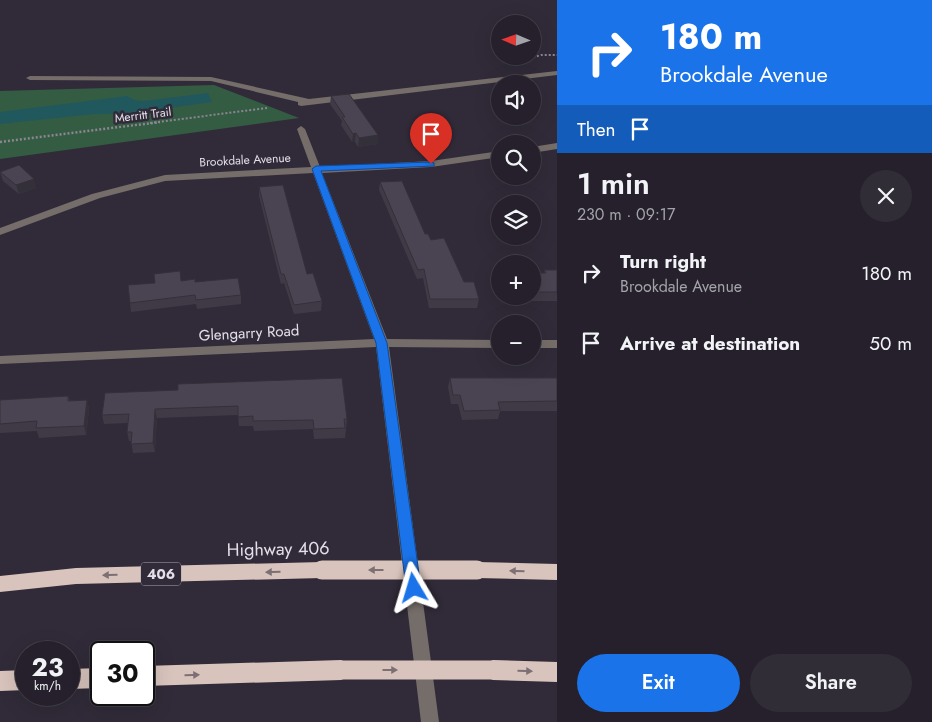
<!DOCTYPE html>
<html lang="en">
<head>
<meta charset="utf-8">
<style>
  :root { --surface:#25202b; --page:#312d37; --text:#f1f3f6; --muted:#a3a3a9; --line:#423e47; --accent:#1a73e8 }
  body { margin:0; font-family:Jost,sans-serif; background:var(--page); color:var(--text); height:100vh; display:flex; flex-direction:column; font-size:19px; white-space:nowrap }
  * { box-sizing:border-box; margin:0 }
  p { font-size:16px; color:var(--muted) }
  .icon { flex:none; width:28px; height:28px; fill:none; stroke:currentColor; stroke-width:2; stroke-linecap:round; stroke-linejoin:round }
  .map { position:relative; flex:1; overflow:hidden }
  .sheet { display:flex; flex-direction:column; background:var(--surface); width:375px }
  .sheet>* { flex:none }
  .banner { background:#1a73e8; color:#fff; overflow:hidden }
  .needle { width:32px; rotate:272deg }
  .buttons { position:absolute; left:491px; top:15px; display:grid; gap:10px }
  .buttons a { display:grid; place-items:center; width:50px; height:50px; border-radius:50%; background:var(--surface); box-shadow:0 5px 20px #0002,0 0 0 1px var(--line); font-size:25px }
  .speed { position:absolute; left:15px; top:641px; display:flex; gap:10px; font-size:25px; font-weight:700; text-align:center }
  .speed>* { display:grid; place-content:center; width:65px; height:65px; border-radius:50%; background:var(--surface); box-shadow:0 5px 20px #0002,0 0 0 1px var(--line); line-height:1 }
  .speed small { font-size:12px; font-weight:400 }
  .speed .limit { border:2px solid #111; border-radius:8px; background:#fff; color:#111 }
  .pin { position:absolute; display:grid; place-items:center; width:42px; height:42px; color:#fff; margin:-51px -21px; border-radius:50% 50% 50% 0; rotate:-45deg; box-shadow:0 0 5px #0007 }
  .pin .icon { rotate:45deg }
  .me { position:absolute; width:55px; margin:-28px; rotate:353deg; stroke-linejoin:round; filter:drop-shadow(0 0 4px #0008) }
  .turn { display:flex; align-items:center; gap:18px; height:105px; padding:0 20px; font-size:22px }
  .turn .icon { width:65px; height:65px; stroke-width:2.5 }
  .turn b { display:block; font-size:35px; line-height:42px }
  .then { display:flex; align-items:center; height:48px; padding:0 20px; background:#0003; gap:10px; font-size:19px }
  .round { display:grid; place-items:center; flex:none; width:52px; height:52px; border-radius:26px; background:var(--page) }
  .head { display:flex; align-items:center; justify-content:space-between; height:85px; padding:0 20px }
  h1 { font-size:30px; font-weight:600; line-height:38px }
  .cta { display:flex; gap:10px; margin-top:auto; padding:10px 20px }
  .cta a { flex:1; height:58px; border-radius:30px; background:var(--accent); color:#fff; font-size:20px; font-weight:600; line-height:58px; text-align:center }
  .cta a+a { background:var(--page); color:var(--text) }
  ul { padding:0; list-style:none }
  li { display:flex; align-items:center; gap:15px; height:70px; padding:0 20px }
  li div { flex:1 }
  li b { display:block; font-size:19px }
  li em { font-style:normal }
  main { display:flex; flex:1; min-height:0 }
  .map>svg:first-child { display:block }
  .green { fill:#345c43 }
  .water { fill:#21585d }
  .lines { fill:none; stroke-linecap:round; stroke-linejoin:round }
  .path-far1 { stroke:#8b8692; stroke-width:2; stroke-dasharray:2 2; stroke-linecap:butt }
  .path { stroke:#8b8692; stroke-width:2.5; stroke-dasharray:2 2; stroke-linecap:butt }
  .minor { fill:#756d6a; fill-rule:evenodd }
  .highway { fill:#d8c4bc; fill-rule:evenodd }
  .highway-bridge { stroke:#d8c4bc; stroke-width:19 }
  .wall { fill:#403a47 }
  .shaded-wall { fill:#343039 }
  .building { fill:#4a4452; stroke:#343039 }
  .oneway { fill:#7c7074 }
  .route { fill:#1a73e8; stroke:#114b97 }
  .labels { text-anchor:middle; dominant-baseline:central; stroke-width:5; stroke-linejoin:round; paint-order:stroke }
  .far-street-label { font-size:12px; fill:#e3dfe8; stroke:#312b39 }
  .shield { fill:#312b39; stroke:#aea9b4; stroke-width:1 }
  .shield-label { font-size:14px; font-weight:bold; fill:#e3dfe8 }
  .street-label { font-size:15px; fill:#e3dfe8; stroke:#312b39 }
  .near-street-label { font-size:18px; fill:#e3dfe8; stroke:#312b39 }
</style>
</head>
<body>
<main>
<div class="map">
<svg width="557" height="722" viewBox="0 0 557 722">
  <rect width="100%" height="100%" fill="#312b39"/>
  <path class="green" d="M214 85 299 118 0 159V91Z"/>
  <path class="water" d="M208 93 212 102 128 114H94L0 124V112L127 96 135 100 143 101Z"/>
  <g class="lines">
    <g class="path-far1">
      <path d="M510 64 541 55H557"/>
      <path d="M150 123 267 108"/>
    </g>
    <path class="path" d="M0 142 160 122"/>
    <g class="minor">
      <path d="M557 71V75L301 106 298 105V102L211 81 30 80 26 78 30 76 211 77 309 99Z"/>
      <path d="M301 126 305 129 320 167 431 161 500 151V157L431 167 322 173 387 339 500 340V348L389 347 439 722H421L376 347 0 364V356L374 339 313 173 165 181 100 198 0 235V228L92 194 165 175 311 167 297 129Z"/>
      <path d="M557 143V149L532 153V147Z"/>
      <rect x="532" y="340" width="25" height="8"/>
    </g>
    <g class="highway">
      <path d="M322 562 329 564 331 570 329 576 322 578 76 584 0 592V576L76 568Z"/>
      <path d="M477 562 557 564V580L477 578 470 576 468 570 470 564Z"/>
      <path d="M341 660 348 663 351 670 348 677 341 680 144 686V666Z"/>
      <path d="M493 660 557 662V682L493 680 486 677 483 670 486 663Z"/>
      <path d="M101 668V688L69 689V669Z"/>
      <path d="M26 670V690L0 691V671Z"/>
    </g>
    <g class="highway-bridge">
      <path d="M322 570H477"/>
      <path d="M341 670H493"/>
    </g>
  </g>
  <g class="wall">
    <path d="M331 96 378 135V144L358 147 355 142H352L341 125 342 121 330 104Z"/>
    <path d="M0 172 36 188 19 194 3 181Z"/>
    <path d="M380 182 431 240 464 282 479 299 477 308H429L423 278 417 279 379 190Z"/>
    <path d="M259 187 322 301 321 311 294 314 284 283 281 284 259 196Z"/>
    <path d="M544 270H557V301H501L496 282 498 273H500V296H532V273H544Z"/>
    <path d="M181 281 195 282 241 295V304L197 309 196 304 131 312 130 303Z"/>
    <path d="M450 378H557V411H500L498 419 462 420 458 404H451L448 387Z"/>
    <path d="M178 390 347 419 345 438 314 439 313 429 254 431 253 426H239L238 415 157 418 155 452 133 453 131 441H129L127 432 128 423 104 424 102 415Z"/>
    <path d="M68 396 70 401 87 400 89 410 86 435 39 438 37 431 0 433V400Z"/>
  </g>
  <g class="shaded-wall">
    <path d="M356 133 355 142H352L353 134Z"/>
    <path d="M378 135V144L358 147 359 138Z"/>
    <path d="M34 179 36 188 19 194 16 185Z"/>
    <path d="M87 400 89 410 86 435 84 426Z"/>
    <path d="M155 409 157 418 155 452 153 443Z"/>
  </g>
  <g class="building">
    <path d="M349 94 378 135 359 138 356 133 353 134 342 117H345L331 96Z"/>
    <path d="M19 165 34 179 16 185 0 172Z"/>
    <path d="M402 181 425 234H428L431 240 444 238 464 282H474L479 299H430L424 269 418 270 380 182Z"/>
    <path d="M283 185 307 274 313 273 322 301 294 305 284 274H281L259 187Z"/>
    <path d="M544 270H557V292H532V273H546Z"/>
    <path d="M180 271 181 281 195 279V282L238 278 241 295 196 300 195 295 130 303 128 285 155 283 154 274Z"/>
    <path d="M342 378 347 419H344L345 428 314 429 313 420 253 421V416L238 417V406L155 409 153 443 131 444 132 432H127L129 414 102 415 105 393 178 390V384Z"/>
    <path d="M450 378H557V401L498 402 500 410 464 411 460 395H453Z"/>
    <path d="M68 396V401L87 400 84 426 36 428 37 421 0 424V400Z"/>
  </g>
  <defs><path id="oneway-solid" d="M-6-.8H1V-3.2L6.5 0L1 3.2V.8H-6Z" transform="scale(1.25)"/></defs>
  <g class="oneway">
    <use href="#oneway-solid" transform="translate(376 570) rotate(180)"/>
    <use href="#oneway-solid" transform="translate(517 571) rotate(-179)"/>
    <use href="#oneway-solid" transform="translate(273 572) rotate(179)"/>
    <use href="#oneway-solid" transform="translate(110 575) rotate(179)"/>
    <use href="#oneway-solid" transform="translate(390 670)"/>
    <use href="#oneway-solid" transform="translate(525 671) rotate(1)"/>
    <use href="#oneway-solid" transform="translate(192 675) rotate(-2)"/>
  </g>
  <path class="route" d="M431 162 434 163V166L321 171 387 343 421 588 419 592 414 594 408 592 406 588 376 343 312 169 316 166Z"/>
  <g class="labels">
    <g class="far-street-label">
      <text transform="translate(143 115) rotate(-7)">Merritt Trail</text>
      <text transform="translate(245 160) rotate(-3)">Brookdale Avenue</text>
    </g>
    <rect class="shield" x="141" y="562.5" width="40" height="23" rx="4"/>
    <g class="shield-label">
      <text x="161" y="574">406</text>
    </g>
    <g class="street-label">
      <text transform="translate(249 333) rotate(-3)">Glengarry Road</text>
    </g>
    <g class="near-street-label">
      <text transform="translate(278 549) rotate(-1)">Highway 406</text>
    </g>
  </g>
</svg>
<div class="buttons">
<a><svg class="needle" viewBox="-14 -14 28 28"><path d="M0-13l5 13h-10z" fill="#e53935"/><path d="M0 13l5-13h-10z" fill="#a3a3a9"/></svg></a>
<a><svg class="icon" aria-label="sound" viewBox="0 0 24 24"><path d="M4 9h4l5-4v14l-5-4H4zM17 9q2 3 0 6"/></svg></a>
<a><svg class="icon" aria-label="search" viewBox="0 0 24 24"><circle cx="10" cy="10" r="6"/><path d="M15 15l6 6"/></svg></a>
<a><svg class="icon" aria-label="layers" viewBox="0 0 24 24"><path d="M12 4l9 5-9 5-9-5zM3 14l9 5 9-5"/></svg></a>
<a>+</a>
<a>−</a>
</div>
<div class="speed"><div>23<small>km/h</small></div><div class="limit">30</div></div>
<div class="pin" style="left:431px;top:164px;background:#d93025"><svg class="icon" aria-label="arrive" viewBox="0 0 24 24"><path d="M6 21V4h12l-3 4 3 4H6"/></svg></div>
<svg class="me" style="left:414px;top:588px" viewBox="-20 -20 40 40"><path d="M0-17L14 15 0 8-14 15z" fill="#1a73e8" stroke="#fff" stroke-width="4"/></svg>
</div>
<section class="sheet">
<div class="banner">
<div class="turn"><svg class="icon" aria-label="right" viewBox="0 0 24 24"><path d="M7 20v-9h11M14 6l5 5-5 5"/></svg><div><b>180 m</b>Brookdale Avenue</div></div>
<div class="then">Then<svg class="icon" aria-label="arrive" viewBox="0 0 24 24"><path d="M6 21V4h12l-3 4 3 4H6"/></svg></div>
</div>
<div class="head"><div><h1>1 min</h1><p>230 m · 09:17</p></div><a class="round"><svg class="icon" aria-label="close" viewBox="0 0 24 24"><path d="M6 6l12 12M18 6L6 18"/></svg></a></div>
<ul>
<li><svg class="icon" aria-label="right" viewBox="0 0 24 24"><path d="M7 20v-9h11M14 6l5 5-5 5"/></svg><div><b>Turn right</b><p>Brookdale Avenue</p></div><em>180 m</em></li>
<li><svg class="icon" aria-label="arrive" viewBox="0 0 24 24"><path d="M6 21V4h12l-3 4 3 4H6"/></svg><div><b>Arrive at destination</b></div><em>50 m</em></li>
</ul>
<div class="cta"><a>Exit</a><a>Share</a></div>
</section>
</main>
</body>
</html>
